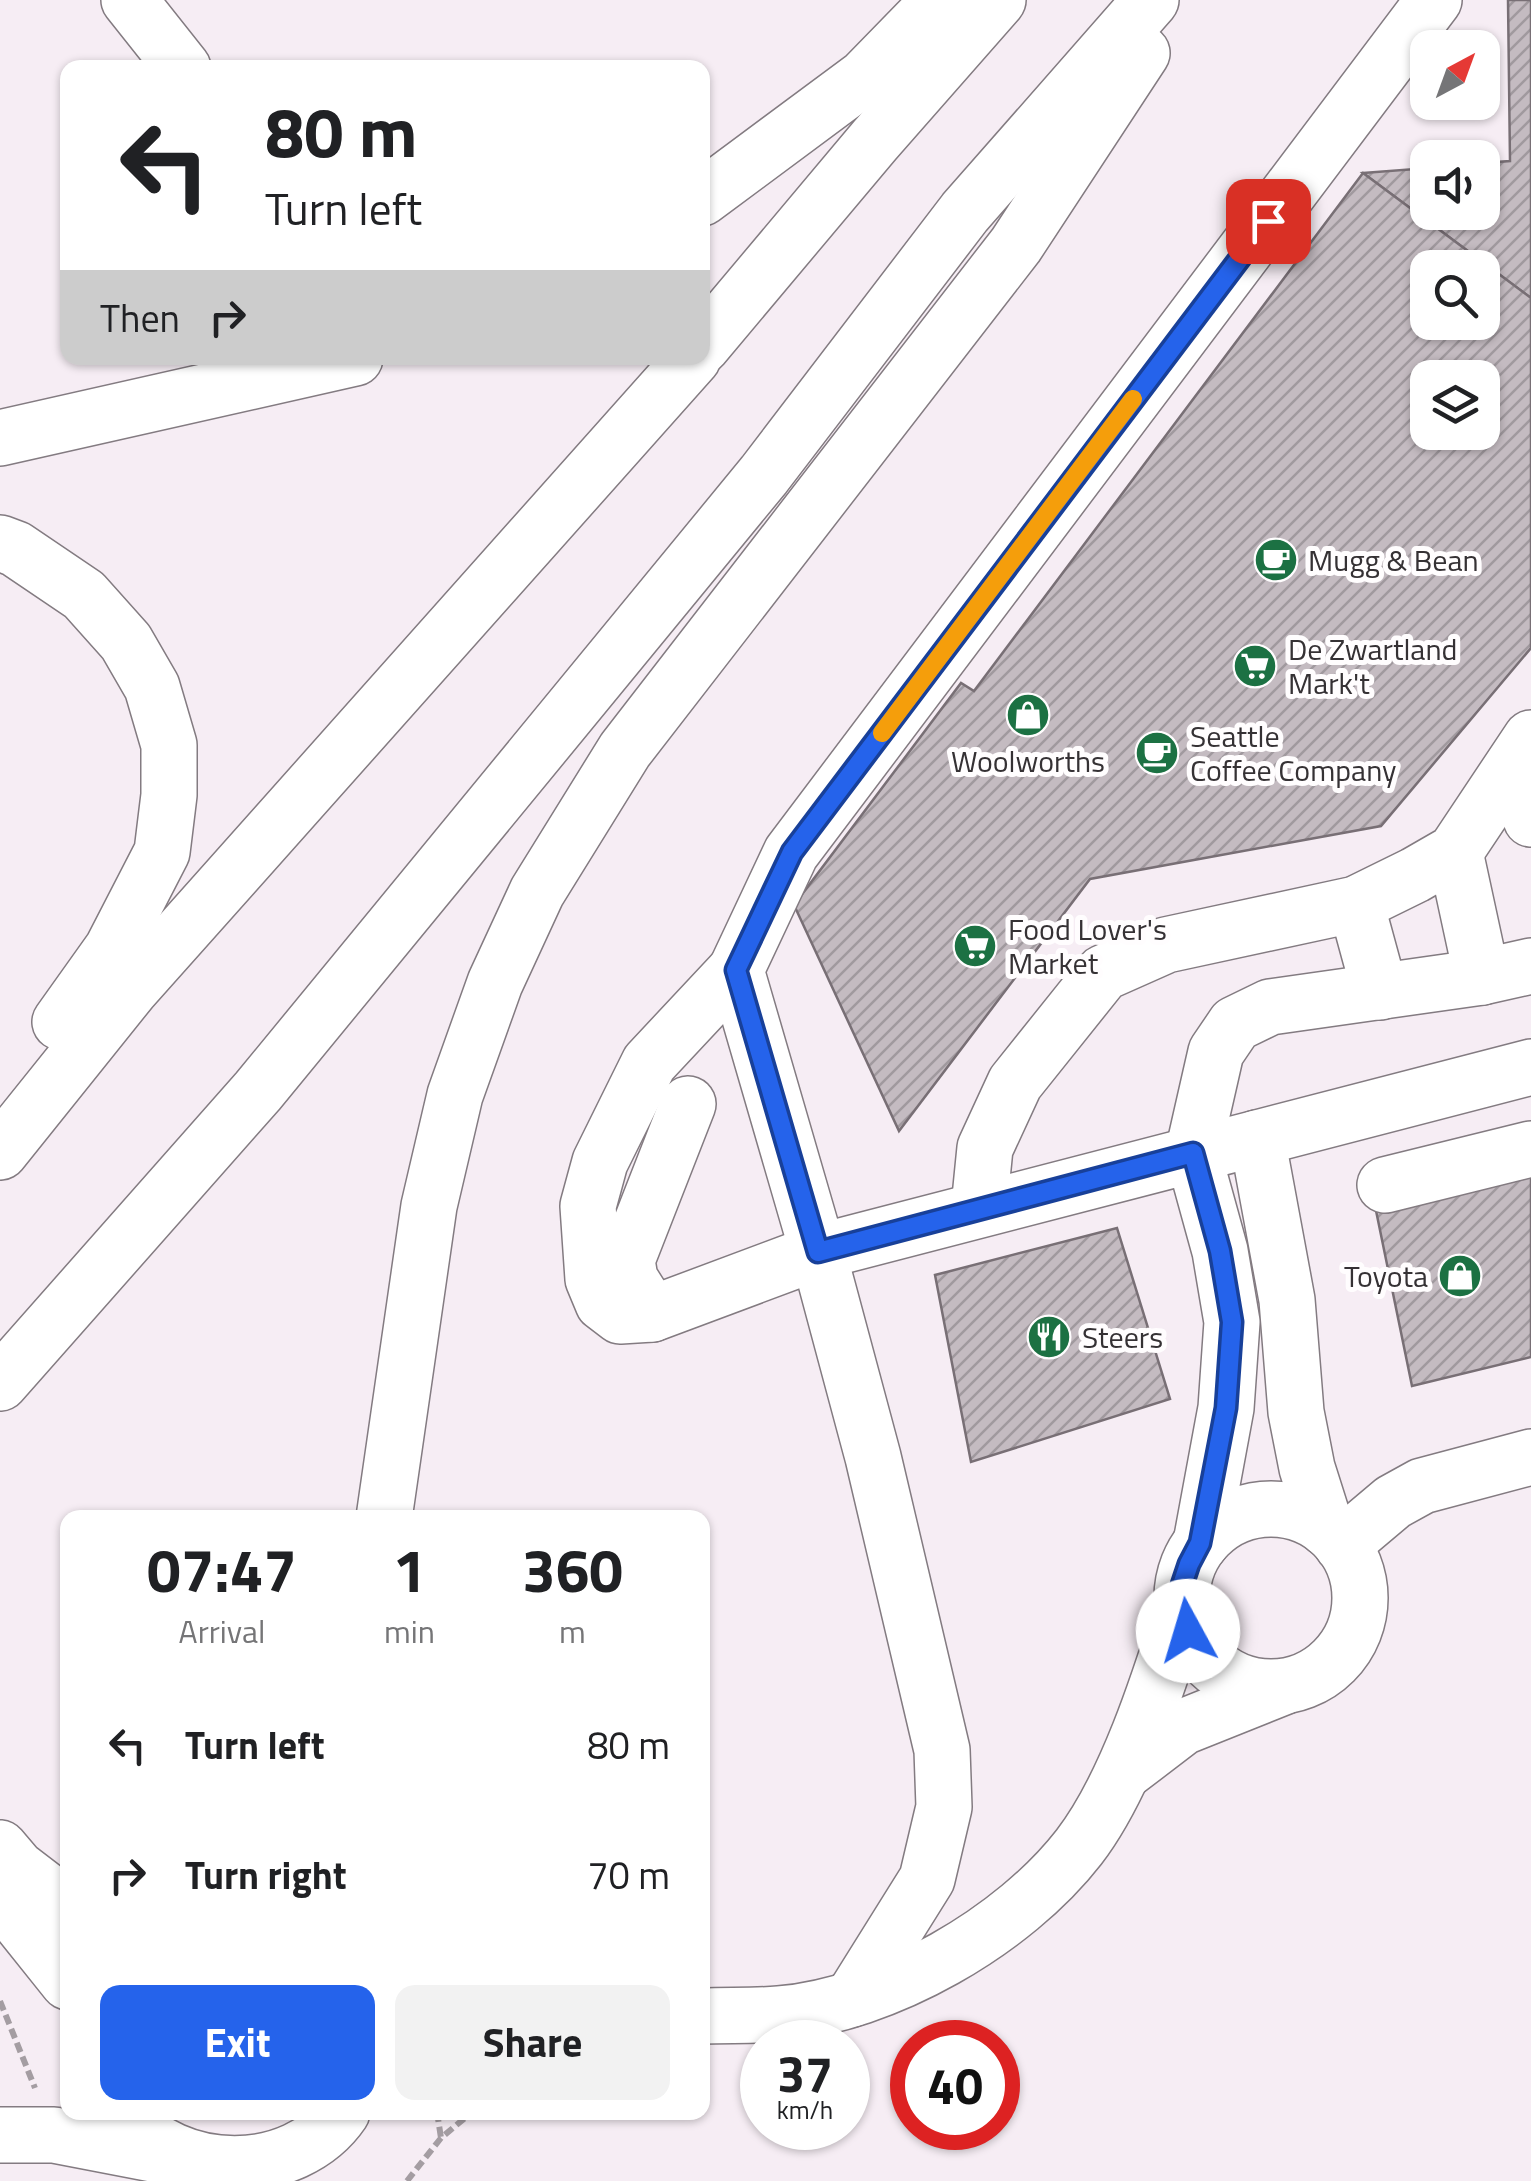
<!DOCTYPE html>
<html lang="en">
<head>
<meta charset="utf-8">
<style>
  :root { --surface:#fff; --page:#f2f2f2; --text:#202124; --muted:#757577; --accent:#2563eb }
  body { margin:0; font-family:"Titillium Web",sans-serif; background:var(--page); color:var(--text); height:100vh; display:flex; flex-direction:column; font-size:38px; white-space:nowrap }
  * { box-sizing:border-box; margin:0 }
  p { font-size:32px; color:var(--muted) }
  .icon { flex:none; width:55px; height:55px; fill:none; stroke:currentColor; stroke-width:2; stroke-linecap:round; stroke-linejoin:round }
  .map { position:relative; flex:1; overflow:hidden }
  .sheet { position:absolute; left:60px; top:1510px; width:650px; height:610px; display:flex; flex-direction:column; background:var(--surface); border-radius:20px; box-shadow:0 2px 8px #0004 }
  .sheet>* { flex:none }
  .banner { position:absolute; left:60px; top:60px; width:650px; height:305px; border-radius:20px; box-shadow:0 2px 8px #0004; background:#fff; color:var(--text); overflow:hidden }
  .needle { width:65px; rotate:41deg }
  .buttons { position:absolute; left:1410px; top:30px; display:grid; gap:20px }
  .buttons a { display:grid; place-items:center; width:90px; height:90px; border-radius:20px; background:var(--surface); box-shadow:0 2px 8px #0004; font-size:50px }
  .speed { position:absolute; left:740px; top:2020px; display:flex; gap:20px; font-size:50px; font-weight:700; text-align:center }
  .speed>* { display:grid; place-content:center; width:130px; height:130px; border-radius:50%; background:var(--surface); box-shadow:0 2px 8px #0004; line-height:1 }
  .speed small { font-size:25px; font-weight:400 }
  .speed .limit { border:15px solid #d22; background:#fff; color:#111 }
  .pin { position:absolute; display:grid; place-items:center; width:85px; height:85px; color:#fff; margin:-42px; border-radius:20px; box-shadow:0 5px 15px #0006 }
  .me { position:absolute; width:110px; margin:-55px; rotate:354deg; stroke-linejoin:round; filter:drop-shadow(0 0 8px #0008) }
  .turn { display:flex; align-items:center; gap:35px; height:210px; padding:0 40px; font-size:45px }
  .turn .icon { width:130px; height:130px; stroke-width:2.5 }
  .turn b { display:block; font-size:70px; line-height:85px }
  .then { display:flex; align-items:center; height:95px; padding:0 40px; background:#0003; gap:20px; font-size:38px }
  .eta { display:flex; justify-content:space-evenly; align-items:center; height:170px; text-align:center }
  .eta b { font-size:60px; font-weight:700; line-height:70px }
  .cta { display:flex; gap:20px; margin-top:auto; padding:20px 40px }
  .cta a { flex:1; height:115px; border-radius:20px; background:var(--accent); color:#fff; font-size:40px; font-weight:700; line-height:115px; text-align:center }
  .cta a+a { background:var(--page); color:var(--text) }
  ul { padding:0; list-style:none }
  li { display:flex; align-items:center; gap:30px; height:130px; padding:0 40px }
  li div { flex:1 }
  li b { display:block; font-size:38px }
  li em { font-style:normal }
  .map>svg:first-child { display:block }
  .building { fill:url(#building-hatch); stroke:#786f75; stroke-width:2.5; fill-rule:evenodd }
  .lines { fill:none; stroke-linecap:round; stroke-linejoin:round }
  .minor-casing { stroke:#837b81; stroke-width:58 }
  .major-casing { stroke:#837b81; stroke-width:58 }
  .highway-casing { stroke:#837b81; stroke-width:58 }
  .path { stroke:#a49da2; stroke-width:6; stroke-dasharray:10 5; stroke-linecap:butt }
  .minor { stroke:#fff; stroke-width:55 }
  .major { stroke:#fff; stroke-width:55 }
  .highway { stroke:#fff; stroke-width:55 }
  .route-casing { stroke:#184099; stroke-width:25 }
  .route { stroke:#2563eb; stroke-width:18 }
  .slow { stroke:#f59e0b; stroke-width:18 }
  .labels { text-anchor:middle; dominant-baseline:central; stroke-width:10; stroke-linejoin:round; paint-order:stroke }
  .poi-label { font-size:30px; fill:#353134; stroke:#fffdfe; text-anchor:start }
</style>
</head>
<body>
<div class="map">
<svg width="1531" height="2181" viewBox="0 0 1531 2181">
  <defs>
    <pattern id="building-hatch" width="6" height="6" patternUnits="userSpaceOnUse" patternTransform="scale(2.5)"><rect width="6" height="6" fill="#c4bbc1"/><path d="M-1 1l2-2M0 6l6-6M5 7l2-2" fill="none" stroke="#a0999e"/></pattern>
  </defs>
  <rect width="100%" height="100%" fill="#f6edf4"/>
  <g class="building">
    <path d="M1508 0H1531V298L1363 173 1428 168V212H1482V163L1510 161Z"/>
    <path d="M1363 173 1531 298V648L1381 826 1090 879 899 1131 794 905 961 683 974 691ZM1428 268H1482V322H1428ZM1428 378H1482V432H1428Z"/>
    <path d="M1531 1164V1357L1412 1386 1373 1196Z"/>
    <path d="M1117 1228 1170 1399 971 1462 935 1275Z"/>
  </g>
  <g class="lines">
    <g class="minor-casing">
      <g id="minor">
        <path d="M129 0 183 68"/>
        <path d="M1513 766 1531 819"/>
        <path d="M1455 852 1482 977"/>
        <path d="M1356 904 1380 992"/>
        <path d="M736 970 649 1063 600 1162 588 1206 593 1279 603 1303 620 1316 652 1314 818 1252 1531 1067"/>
        <path d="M1257 1138 1287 1300 1296 1412 1307 1468 1326 1528"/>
        <path d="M1385 1185 1531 1149"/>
        <path d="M979 1208 985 1148 1015 1083 1103 973 1166 945 1356 904 1415 875 1455 852 1531 738"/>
        <path d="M652 1314 630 1279 627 1260 688 1104"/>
        <circle cx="1271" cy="1598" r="89"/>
        <path d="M1201 1543 1226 1408 1232 1322 1220 1251 1193 1153 1216 1052 1235 1024 1270 1007 1482 977 1531 966"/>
        <path d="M1342 1545 1393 1502 1422 1486 1531 1457"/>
        <path d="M1124 1772 1183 1727 1283 1687"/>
        <path d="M852 1999 927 1879 944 1807 942 1750 873 1457 818 1252 736 970 791 853 1434 0"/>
        <path d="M702 2016C728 2015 754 2016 779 2014 886 2005 1014 1931 1079 1847 1126 1786 1159 1682 1182 1609"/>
      </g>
    </g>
    <g class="major-casing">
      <g id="major">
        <path d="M0 1848 17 1868 68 1907"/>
        <path d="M0 1897 68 1982"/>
        <path d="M124 2112C175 2181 295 2181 342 2112"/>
      </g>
    </g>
    <g class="highway-casing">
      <g id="highway">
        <path d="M702 198 865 77 940 0"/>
        <path d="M702 346 875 140 998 0"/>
        <path d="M0 438 355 358"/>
        <path d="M0 543 16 549 84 595 126 642 152 687 169 745V795L162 852 112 949 60 1022"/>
        <path d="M0 1152 130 990 693 358"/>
        <path d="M0 1383 258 1091 764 475 965 212 1151 0"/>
        <path d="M384 1518 429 1206 455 1095 495 983 537 892 625 750 1016 245 1142 53"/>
        <path d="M0 2135H54L163 2156"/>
      </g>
    </g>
    <g class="path">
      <path d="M0 2001 35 2088"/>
      <path d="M437 2112 441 2138"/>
      <path d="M407 2181 441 2138 472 2112"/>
    </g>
    <use href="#minor" class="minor"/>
    <use href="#major" class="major"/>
    <use href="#highway" class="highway"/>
  </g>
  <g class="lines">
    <g class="route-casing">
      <path id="route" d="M1188 1631 1182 1609V1585L1189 1564 1200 1543 1226 1408 1232 1322 1220 1251 1193 1153 818 1252 736 970 792 852 1268 221"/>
    </g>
    <use href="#route" class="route"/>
    <path class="slow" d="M882 733 1133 399"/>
  </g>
  <defs>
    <g id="cafe-disc" transform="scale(2.25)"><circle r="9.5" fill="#1c7143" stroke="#fffdfe"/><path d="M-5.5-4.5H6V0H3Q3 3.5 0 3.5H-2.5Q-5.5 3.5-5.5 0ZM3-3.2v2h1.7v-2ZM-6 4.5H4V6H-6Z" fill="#fff"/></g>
    <g id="supermarket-disc" transform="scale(2.25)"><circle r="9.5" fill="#1c7143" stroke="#fffdfe"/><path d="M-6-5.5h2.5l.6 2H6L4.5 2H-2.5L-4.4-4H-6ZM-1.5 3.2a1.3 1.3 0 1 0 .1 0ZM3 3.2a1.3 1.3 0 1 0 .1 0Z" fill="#fff"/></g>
    <g id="shop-disc" transform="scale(2.25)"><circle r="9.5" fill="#1c7143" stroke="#fffdfe"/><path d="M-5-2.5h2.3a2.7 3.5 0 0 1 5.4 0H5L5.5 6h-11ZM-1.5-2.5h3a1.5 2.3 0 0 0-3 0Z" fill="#fff"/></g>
    <g id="restaurant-disc" transform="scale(2.25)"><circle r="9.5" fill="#1c7143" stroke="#fffdfe"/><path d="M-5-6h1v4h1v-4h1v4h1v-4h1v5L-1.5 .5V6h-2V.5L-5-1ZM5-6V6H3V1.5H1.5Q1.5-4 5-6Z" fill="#fff"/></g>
  </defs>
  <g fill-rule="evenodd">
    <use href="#cafe-disc" x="1276" y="560"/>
    <use href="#supermarket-disc" x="1255" y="666"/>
    <use href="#shop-disc" x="1028" y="715"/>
    <use href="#cafe-disc" x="1157" y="753"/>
    <use href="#supermarket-disc" x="975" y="946"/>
    <use href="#shop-disc" x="1460" y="1276"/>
    <use href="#restaurant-disc" x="1049" y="1337"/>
  </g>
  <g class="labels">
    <g class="poi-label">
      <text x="1308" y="560">Mugg &amp; Bean</text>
      <text x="1288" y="649">De Zwartland<tspan x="1288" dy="34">Mark't</tspan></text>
      <text x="1190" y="736">Seattle<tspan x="1190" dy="34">Coffee Company</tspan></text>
      <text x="1028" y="761" text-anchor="middle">Woolworths</text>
      <text x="1008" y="929">Food Lover's<tspan x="1008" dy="34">Market</tspan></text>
      <text x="1428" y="1276" text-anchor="end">Toyota</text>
      <text x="1082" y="1337">Steers</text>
    </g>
  </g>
</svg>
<div class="buttons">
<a><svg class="needle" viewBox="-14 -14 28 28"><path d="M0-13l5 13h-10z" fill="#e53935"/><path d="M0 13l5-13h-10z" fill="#757577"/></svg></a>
<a><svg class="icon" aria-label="sound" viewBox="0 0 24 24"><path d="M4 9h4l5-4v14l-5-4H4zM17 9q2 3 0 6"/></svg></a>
<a><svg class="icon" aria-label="search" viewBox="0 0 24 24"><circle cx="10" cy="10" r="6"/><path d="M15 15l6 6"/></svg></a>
<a><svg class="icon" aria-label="layers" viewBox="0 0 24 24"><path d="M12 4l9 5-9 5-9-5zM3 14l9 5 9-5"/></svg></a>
</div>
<div class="speed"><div>37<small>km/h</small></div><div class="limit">40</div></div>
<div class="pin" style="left:1268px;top:221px;background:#d93025"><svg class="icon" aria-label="arrive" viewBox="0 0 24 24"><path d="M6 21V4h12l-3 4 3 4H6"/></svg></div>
<svg class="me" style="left:1188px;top:1631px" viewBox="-20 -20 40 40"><circle r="19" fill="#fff"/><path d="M0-13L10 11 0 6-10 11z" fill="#2563eb"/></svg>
<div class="banner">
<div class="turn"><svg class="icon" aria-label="left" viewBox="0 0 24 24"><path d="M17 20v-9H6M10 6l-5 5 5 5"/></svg><div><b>80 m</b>Turn left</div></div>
<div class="then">Then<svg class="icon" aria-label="right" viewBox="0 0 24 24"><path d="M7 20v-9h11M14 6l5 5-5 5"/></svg></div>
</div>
<section class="sheet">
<div class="eta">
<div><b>07:47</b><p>Arrival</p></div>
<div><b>1</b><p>min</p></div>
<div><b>360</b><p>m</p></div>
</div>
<ul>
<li><svg class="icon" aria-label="left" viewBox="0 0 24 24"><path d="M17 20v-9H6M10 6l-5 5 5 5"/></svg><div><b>Turn left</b></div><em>80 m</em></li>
<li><svg class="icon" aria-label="right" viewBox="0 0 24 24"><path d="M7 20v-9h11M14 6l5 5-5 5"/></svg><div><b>Turn right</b></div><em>70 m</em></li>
</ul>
<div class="cta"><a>Exit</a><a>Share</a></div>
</section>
</div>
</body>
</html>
